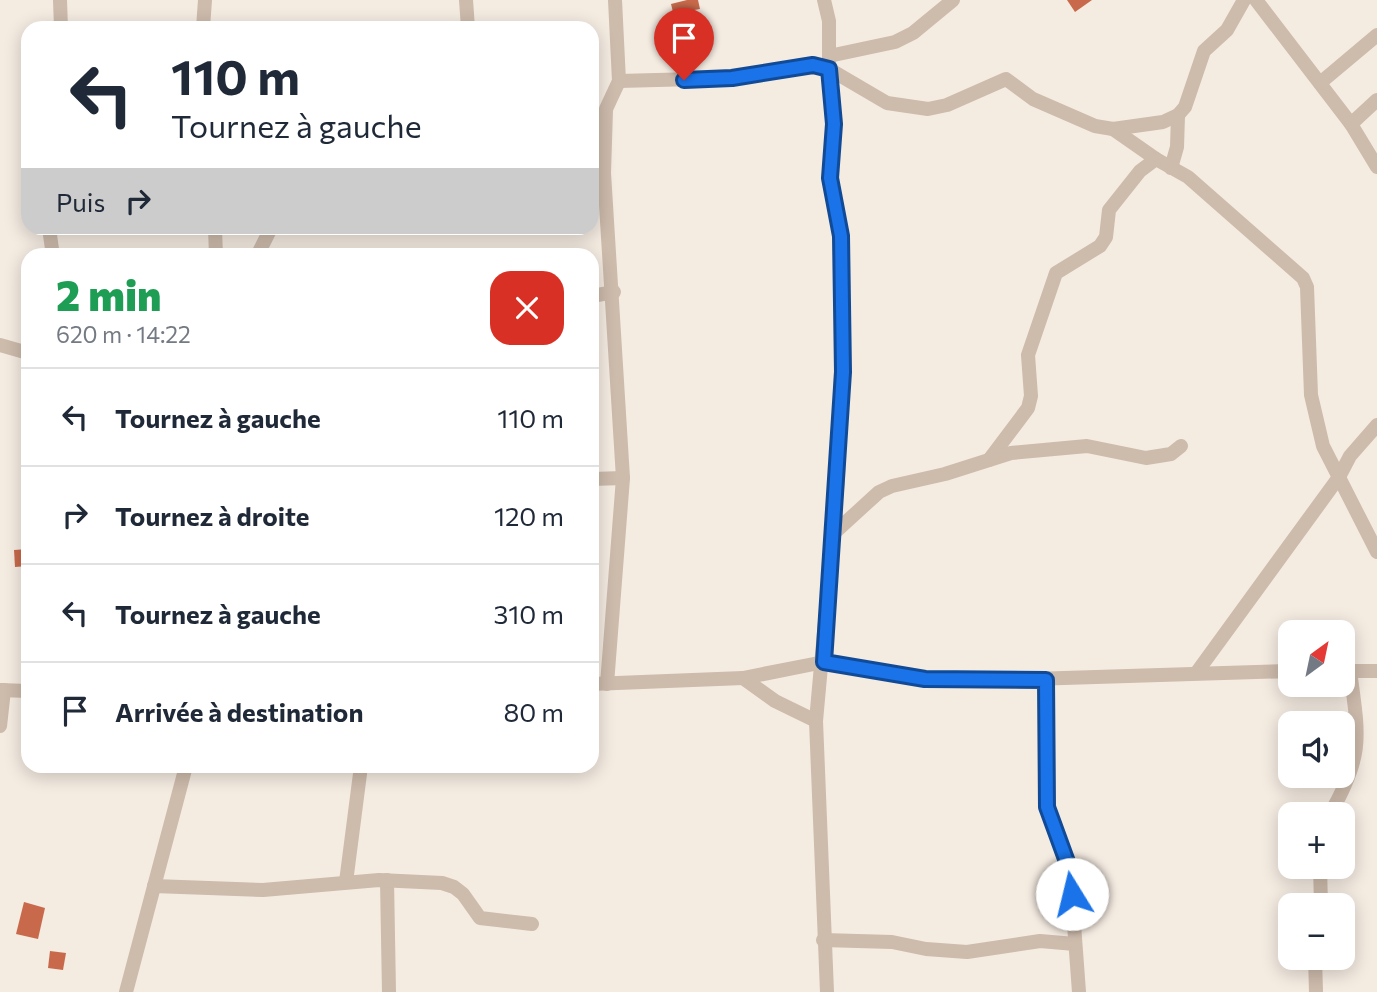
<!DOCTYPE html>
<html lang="fr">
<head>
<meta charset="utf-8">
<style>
  :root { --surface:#fff; --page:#f6f6f7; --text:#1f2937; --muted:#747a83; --line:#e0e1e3 }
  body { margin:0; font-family:Commissioner,sans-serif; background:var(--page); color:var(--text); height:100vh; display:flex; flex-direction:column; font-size:26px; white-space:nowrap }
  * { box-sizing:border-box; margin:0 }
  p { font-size:23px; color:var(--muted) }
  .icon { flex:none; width:38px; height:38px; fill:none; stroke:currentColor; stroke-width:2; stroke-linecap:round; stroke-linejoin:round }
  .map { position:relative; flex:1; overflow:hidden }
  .details { position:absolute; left:21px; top:248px; width:578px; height:525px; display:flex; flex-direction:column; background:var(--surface); border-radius:21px; box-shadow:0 4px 18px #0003 }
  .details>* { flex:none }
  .hud { position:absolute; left:21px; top:21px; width:578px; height:214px; border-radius:21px; box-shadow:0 4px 18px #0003; background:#fff; color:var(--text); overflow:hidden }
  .needle { width:46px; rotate:33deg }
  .fabs { position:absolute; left:1278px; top:620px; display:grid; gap:14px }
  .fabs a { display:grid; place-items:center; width:77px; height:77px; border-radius:14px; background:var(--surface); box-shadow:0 4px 18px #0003; font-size:35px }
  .pin { position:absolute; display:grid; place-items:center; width:60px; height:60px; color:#fff; margin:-72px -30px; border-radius:50% 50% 50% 0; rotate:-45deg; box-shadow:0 0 7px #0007 }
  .pin .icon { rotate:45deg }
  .me { position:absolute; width:77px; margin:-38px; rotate:351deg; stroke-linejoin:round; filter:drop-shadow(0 0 5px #0008) }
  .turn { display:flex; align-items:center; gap:24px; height:147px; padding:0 35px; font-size:32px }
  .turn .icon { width:91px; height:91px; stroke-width:2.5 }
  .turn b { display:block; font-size:49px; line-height:60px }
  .then { display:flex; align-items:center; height:66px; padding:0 35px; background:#0003; gap:14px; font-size:26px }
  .round { display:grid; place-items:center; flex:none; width:74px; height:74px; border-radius:21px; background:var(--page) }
  .summary { display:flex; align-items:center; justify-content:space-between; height:119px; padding:0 35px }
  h1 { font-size:42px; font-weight:800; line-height:52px; color:#1e9e55 }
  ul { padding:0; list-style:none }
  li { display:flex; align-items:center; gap:21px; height:98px; padding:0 35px; border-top:2px solid var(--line) }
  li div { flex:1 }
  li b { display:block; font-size:26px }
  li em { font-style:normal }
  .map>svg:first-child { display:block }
  .building { fill:#c8694b }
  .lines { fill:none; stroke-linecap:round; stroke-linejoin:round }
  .minor { stroke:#cdbbac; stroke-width:14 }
  .route-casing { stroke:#114b97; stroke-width:18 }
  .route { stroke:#1a73e8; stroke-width:12 }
</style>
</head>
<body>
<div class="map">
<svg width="1377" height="992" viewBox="0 0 1377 992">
  <rect width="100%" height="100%" fill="#f4ebe1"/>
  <g class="building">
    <path d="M687 0H698L700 9 694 10 697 23 677 28 671 4Z"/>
    <path d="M1067 0H1092L1075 12Z"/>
    <path d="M28 549V566L15 567 14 550Z"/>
    <path d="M24 902 45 908 38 939 16 934Z"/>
    <path d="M50 951 66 953 63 970 48 968Z"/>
  </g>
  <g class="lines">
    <g class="minor">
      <path d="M60 0 61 28"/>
      <path d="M466 0 468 28"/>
      <path d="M824 0 829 21V69L834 124 830 178 841 236 843 296 838 478 816 721 827 992"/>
      <path d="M1256 0 1351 124 1377 167"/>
      <path d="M203 28 205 0"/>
      <path d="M829 56 895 42 913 33 953 0"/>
      <path d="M619 81 732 78 813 65 829 69 887 103 928 109 947 105 1006 79 1033 99 1095 126 1113 129 1163 122 1178 115 1185 107 1204 51 1227 30 1244 0"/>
      <path d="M1320 83 1377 35"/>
      <path d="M1351 124 1377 100"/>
      <path d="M1113 129 1156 159 1188 177 1303 278 1307 287 1311 395 1323 446 1377 552"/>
      <path d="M1171 168 1177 147 1178 115"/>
      <path d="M49 228 53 256"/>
      <path d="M215 228 216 256"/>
      <path d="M257 256 271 228"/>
      <path d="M592 296 614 292"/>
      <path d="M0 345 28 353"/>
      <path d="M989 460 1028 408 1031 396 1028 355 1056 273 1100 246 1106 237 1109 210 1140 171 1156 159"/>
      <path d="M592 479 623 478"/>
      <path d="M834 533 879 492 892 486 945 474 1011 453 1087 446 1146 458 1171 454 1181 446"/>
      <path d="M1342 671H1377"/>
      <path d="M1197 672 1339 477 1350 456 1377 425"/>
      <path d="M743 678 775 701 816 721"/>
      <path d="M1046 680 1047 807 1070 870 1079 992"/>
      <path d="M592 684 743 678 824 662 925 679 1002 680 1290 671"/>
      <path d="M607 684 623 478 604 173 606 109 619 81 615 0"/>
      <path d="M0 690 28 691"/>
      <path d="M0 726 4 690"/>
      <path d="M1330 814C1364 755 1359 737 1350 671"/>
      <path d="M1320 866 1321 905"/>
      <path d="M387 880 389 992"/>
      <path d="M346 882 361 766"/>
      <path d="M154 886 263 890 379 880 442 883 454 887 463 894 480 918 532 924"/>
      <path d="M823 940 892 942 926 949 967 952 1040 941 1075 944"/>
      <path d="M1315 957 1316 992"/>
      <path d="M126 992 186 766"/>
    </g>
  </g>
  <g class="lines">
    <g class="route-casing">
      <path id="route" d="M684 80 732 78 813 65 829 69 834 124 830 178 841 236 843 372 824 662 925 679 1046 680 1047 807 1070 870 1072 894"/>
    </g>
    <use href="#route" class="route"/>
  </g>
</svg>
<div class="fabs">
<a><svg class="needle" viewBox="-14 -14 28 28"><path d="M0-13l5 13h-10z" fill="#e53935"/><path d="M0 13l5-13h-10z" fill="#747a83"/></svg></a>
<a><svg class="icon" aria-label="sound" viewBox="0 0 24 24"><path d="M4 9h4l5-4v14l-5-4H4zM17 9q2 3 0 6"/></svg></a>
<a>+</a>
<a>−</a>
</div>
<div class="pin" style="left:684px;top:80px;background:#d93025"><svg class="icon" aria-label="arrive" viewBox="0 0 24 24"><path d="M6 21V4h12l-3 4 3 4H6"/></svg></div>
<svg class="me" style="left:1072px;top:894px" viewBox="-20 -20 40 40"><circle r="19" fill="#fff"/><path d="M0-13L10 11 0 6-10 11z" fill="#1a73e8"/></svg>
<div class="hud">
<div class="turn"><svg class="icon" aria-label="left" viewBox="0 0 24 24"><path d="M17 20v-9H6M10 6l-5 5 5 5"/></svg><div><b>110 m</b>Tournez à gauche</div></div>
<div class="then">Puis<svg class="icon" aria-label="right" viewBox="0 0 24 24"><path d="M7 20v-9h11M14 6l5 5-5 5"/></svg></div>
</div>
<section class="details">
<div class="summary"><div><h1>2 min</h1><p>620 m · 14:22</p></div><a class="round" style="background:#d93025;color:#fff"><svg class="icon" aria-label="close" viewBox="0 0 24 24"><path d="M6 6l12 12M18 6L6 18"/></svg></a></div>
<ul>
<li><svg class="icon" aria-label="left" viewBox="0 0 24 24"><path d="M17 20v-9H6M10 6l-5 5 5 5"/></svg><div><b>Tournez à gauche</b></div><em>110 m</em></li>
<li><svg class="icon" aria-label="right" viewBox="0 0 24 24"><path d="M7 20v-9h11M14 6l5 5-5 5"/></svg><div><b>Tournez à droite</b></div><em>120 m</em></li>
<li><svg class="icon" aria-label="left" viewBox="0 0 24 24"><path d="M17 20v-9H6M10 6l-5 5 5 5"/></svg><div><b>Tournez à gauche</b></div><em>310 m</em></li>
<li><svg class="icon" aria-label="arrive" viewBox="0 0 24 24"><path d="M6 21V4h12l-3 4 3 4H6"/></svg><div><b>Arrivée à destination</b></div><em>80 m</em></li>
</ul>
</section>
</div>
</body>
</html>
